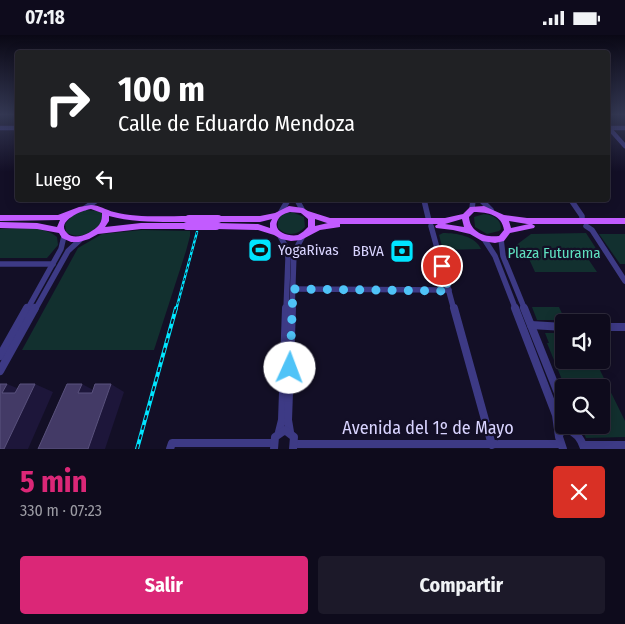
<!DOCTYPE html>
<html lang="es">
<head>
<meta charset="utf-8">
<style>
  :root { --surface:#0e0b1c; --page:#1c1929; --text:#f1f3f6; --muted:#9b9ba3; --line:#2e2b3b; --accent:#db2777 }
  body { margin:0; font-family:"Fira Sans Condensed",sans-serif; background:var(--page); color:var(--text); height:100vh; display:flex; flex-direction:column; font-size:19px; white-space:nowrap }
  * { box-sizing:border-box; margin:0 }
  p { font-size:16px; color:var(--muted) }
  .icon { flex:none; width:28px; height:28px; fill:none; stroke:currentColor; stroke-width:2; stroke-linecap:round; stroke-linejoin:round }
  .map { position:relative; height:414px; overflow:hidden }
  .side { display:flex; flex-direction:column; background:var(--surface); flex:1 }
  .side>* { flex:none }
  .guide { position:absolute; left:15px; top:15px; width:595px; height:152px; border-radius:5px; box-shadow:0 2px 12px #0003,0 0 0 1px var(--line); background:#202124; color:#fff; overflow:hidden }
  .controls { position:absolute; left:555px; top:279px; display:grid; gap:10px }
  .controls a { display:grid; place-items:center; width:55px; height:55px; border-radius:5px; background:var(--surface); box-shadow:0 2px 12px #0003,0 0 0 1px var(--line); font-size:25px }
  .pin { position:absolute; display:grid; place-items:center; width:42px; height:42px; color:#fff; margin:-21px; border:2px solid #fff; border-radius:50%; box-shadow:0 1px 5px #0007 }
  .me { position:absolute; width:55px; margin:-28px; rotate:2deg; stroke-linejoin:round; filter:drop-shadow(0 0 4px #0008) }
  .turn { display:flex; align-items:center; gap:18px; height:105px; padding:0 20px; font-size:22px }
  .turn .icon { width:65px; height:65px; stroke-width:2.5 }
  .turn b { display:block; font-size:35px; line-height:42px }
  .then { display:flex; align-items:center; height:48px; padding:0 20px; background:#0003; gap:10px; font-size:19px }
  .round { display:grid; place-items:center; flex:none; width:52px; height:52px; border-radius:5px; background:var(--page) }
  .head { display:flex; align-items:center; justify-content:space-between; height:85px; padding:0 20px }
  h1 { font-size:30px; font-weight:700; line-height:38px; color:var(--accent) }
  .cta { display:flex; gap:10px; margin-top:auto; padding:10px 20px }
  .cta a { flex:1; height:58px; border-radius:5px; background:var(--accent); color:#fff; font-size:20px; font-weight:700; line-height:58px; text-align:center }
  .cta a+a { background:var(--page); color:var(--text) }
  .status { display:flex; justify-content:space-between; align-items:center; height:35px; padding:0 25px; background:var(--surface); direction:ltr }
  .status svg { height:14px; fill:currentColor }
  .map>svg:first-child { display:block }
  .green { fill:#12302f }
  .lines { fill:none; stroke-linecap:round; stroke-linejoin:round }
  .minor-far2 { stroke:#3d3a85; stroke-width:4.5 }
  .minor-far1 { stroke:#3d3a85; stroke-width:5.5 }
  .minor { stroke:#3d3a85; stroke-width:8 }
  .major { fill:#c25bff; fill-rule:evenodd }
  .rail-far1-casing { stroke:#00e5ff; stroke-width:2.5 }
  .rail-casing { stroke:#00e5ff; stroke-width:4 }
  .rail-far1 { stroke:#130f26; stroke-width:1; stroke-dasharray:3; stroke-linecap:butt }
  .rail { stroke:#130f26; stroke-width:2; stroke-dasharray:5; stroke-linecap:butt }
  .major-bridge { stroke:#c25bff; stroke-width:8 }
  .shaded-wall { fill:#1d163a }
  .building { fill:#433a66; stroke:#5a527e }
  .route { stroke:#4fc3f7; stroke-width:9; stroke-dasharray:0 16.2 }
  .labels { text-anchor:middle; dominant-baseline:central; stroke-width:4.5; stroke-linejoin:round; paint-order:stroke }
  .poi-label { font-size:15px; fill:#d9d4ff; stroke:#130f26; text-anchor:start }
  .park-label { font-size:15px; fill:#5fe0c0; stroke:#130f26 }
  .near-street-label { font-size:18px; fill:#d9d4ff; stroke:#130f26 }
</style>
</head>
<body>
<div class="status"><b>07:18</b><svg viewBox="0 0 49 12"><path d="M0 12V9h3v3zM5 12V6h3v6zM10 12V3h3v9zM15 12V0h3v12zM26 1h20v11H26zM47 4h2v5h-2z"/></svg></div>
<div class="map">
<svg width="625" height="414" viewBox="0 0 625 414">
  <rect width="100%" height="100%" fill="#130f26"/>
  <g class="green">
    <path d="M84 175 100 176 102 179V188C92 197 79 206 66 197L65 189 73 180Z"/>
    <path d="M292 177 304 182 305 192C297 201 286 201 278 193V185L283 179Z"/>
    <path d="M484 179C493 180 501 184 501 194L499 196 487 199 475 192 474 182Z"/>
    <path d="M0 194C17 194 43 190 57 202L58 210 47 223H0Z"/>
    <path d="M142 195 190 196V201L186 216 154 315H22L78 213 102 199Z"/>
    <path d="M443 198C457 198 475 201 481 214L443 215 439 200Z"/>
    <path d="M586 198 597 215H582L597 237H535L525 215 511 214 531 199Z"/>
    <path d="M599 199H625V229H620Z"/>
    <path d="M532 272H559L565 285H537Z"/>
    <path d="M545 298H564V325H595L625 386V402L586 403 580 390H601V352H565L547 308H549Z"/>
  </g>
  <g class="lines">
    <g class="minor-far2">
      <path d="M608 92 625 111"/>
      <path d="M0 93H18"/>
      <path d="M608 93H625"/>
    </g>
    <g class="minor-far1">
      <path d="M297 165 303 176"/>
      <path d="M424 165 429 186"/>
      <path d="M481 165 491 175"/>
      <path d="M571 165 582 181V186"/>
      <path d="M85 173 97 165"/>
      <path d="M472 174 473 165"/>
      <path d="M281 177 288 165"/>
      <path d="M431 191 454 275"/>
      <path d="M586 191 592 195 625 246"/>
      <path d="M280 201 287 214 288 224 286 275"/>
      <path d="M484 204 495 221 516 275"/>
      <path d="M501 204 503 221 525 275"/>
      <path d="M0 229H53"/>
      <path d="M293 254 449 255"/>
      <path d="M27 275 61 214 64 201"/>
      <path d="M35 275 68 216 81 204"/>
      <path d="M292 275 294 217 303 201"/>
    </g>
    <g class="minor">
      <path d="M454 273 492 410"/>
      <path d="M515 273 556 380 559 402 563 414"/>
      <path d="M524 273 564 373"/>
      <path d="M531 290 564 292"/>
      <path d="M601 292H625"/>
      <path d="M0 321 27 273"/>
      <path d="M0 336 35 273"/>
      <path d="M279 397 282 385 286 273"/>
      <path d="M290 397 288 385 292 273"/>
      <path d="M560 398 566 394C576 397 581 403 584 413"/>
      <path d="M295 409H560"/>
      <path d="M584 410H625"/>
      <path d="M170 414 172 408H273"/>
      <path d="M274 414 275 402 285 395 294 402 293 414"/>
    </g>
    <g class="major">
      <path d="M91 170C99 170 106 175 114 177 137 183 165 181 189 181L193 184 189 187C163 187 134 188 109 181V186L105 192 141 188H187L191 191 187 194H141L98 199 89 204 79 207H71L62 203 59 198 37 194 0 193V187L37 188 57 192 60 185 0 186V180H58L79 172ZM91 174 102 178C102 182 102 186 99 190 93 197 75 207 67 198 55 186 83 175 91 174Z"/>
      <path d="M289 171 303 173 308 176 330 183H445L463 179 470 172 484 171 504 180 527 183H625V189H532L535 191 534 193 510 198 504 206 495 208 482 206 470 199 453 195 436 193 435 191 438 189H340V192L320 195 301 205 291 206 281 204 274 200 258 195 216 194 212 191 216 188 258 189 270 193V188L272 184 260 187H218L214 184 218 181H260L275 178ZM290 177 301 178 308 184V192C305 195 302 198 298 200 288 202 270 196 279 183 281 180 286 178 290 177ZM474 177C488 177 502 180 504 195L499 201C485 203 470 197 469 182ZM315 184 327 188H328L315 191ZM462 184 464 192 445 189ZM509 186 527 189H529L511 193Z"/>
    </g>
    <g class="rail-far1-casing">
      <path id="rail-far1" d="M176 275 197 197"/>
    </g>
    <g class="rail-casing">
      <path id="rail" d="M137 414 176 273"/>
    </g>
    <use href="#rail-far1" class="rail-far1"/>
    <use href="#rail" class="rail"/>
    <g class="major-bridge">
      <path d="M189 184H218"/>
      <path d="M187 191H216"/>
    </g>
  </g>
  <g class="shaded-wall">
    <path d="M7 349 27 357 22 365 2 358Z"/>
    <path d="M35 349 53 357 28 414H4Z"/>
    <path d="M82 349 97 357 94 365 78 358Z"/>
    <path d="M111 349 124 357 105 414H88Z"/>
  </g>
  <g class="building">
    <path d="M0 349H7L2 358H15L20 349H35L4 414H0Z"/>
    <path d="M67 349H82L78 358H92L95 349H111L88 414H38Z"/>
  </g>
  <linearGradient id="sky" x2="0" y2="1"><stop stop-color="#0a0815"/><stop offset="0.58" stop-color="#333752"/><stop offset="1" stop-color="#333752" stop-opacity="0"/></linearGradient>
  <rect width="625" height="137" fill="url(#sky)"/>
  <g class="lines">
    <path class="route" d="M290 333 293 254 449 256 442 231"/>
  </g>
  <defs>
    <g id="stadium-square" transform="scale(1.25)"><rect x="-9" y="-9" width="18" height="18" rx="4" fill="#00e5ff" stroke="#130f26"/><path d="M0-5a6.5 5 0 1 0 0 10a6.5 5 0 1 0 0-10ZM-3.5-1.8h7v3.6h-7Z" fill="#111"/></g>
    <g id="bank-square" transform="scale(1.25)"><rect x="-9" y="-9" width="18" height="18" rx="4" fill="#00e5ff" stroke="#130f26"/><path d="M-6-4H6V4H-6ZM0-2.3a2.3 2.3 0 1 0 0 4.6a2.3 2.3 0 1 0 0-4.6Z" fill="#111"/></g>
  </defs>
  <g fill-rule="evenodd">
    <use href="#stadium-square" x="260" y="215"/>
    <use href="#bank-square" x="402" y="216"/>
  </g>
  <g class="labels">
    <g class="poi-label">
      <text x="278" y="215">YogaRivas</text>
      <text x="384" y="216" text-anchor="end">BBVA</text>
    </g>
    <g class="park-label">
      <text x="554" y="218">Plaza Futurama</text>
    </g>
    <g class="near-street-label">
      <text x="428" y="393">Avenida del 1º de Mayo</text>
    </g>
  </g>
</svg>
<div class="controls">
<a><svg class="icon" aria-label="sound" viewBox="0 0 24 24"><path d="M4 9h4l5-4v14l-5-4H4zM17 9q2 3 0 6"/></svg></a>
<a><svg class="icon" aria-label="search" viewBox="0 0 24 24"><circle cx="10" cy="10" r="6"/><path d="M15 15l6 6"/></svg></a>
</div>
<div class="pin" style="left:442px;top:231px;background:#d93025"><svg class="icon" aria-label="arrive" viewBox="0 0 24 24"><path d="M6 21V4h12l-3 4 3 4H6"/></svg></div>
<svg class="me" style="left:290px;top:333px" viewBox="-20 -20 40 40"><circle r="19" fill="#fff"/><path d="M0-13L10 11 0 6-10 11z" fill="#4fc3f7"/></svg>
<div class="guide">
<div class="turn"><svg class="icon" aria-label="right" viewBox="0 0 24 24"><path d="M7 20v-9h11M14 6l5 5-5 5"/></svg><div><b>100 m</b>Calle de Eduardo Mendoza</div></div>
<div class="then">Luego<svg class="icon" aria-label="left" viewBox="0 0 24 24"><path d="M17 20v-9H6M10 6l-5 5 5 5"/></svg></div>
</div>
</div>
<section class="side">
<div class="head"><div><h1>5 min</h1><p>330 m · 07:23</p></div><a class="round" style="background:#d93025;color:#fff"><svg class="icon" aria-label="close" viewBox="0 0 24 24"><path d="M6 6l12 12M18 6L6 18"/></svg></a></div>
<div class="cta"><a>Salir</a><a>Compartir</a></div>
</section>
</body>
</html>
